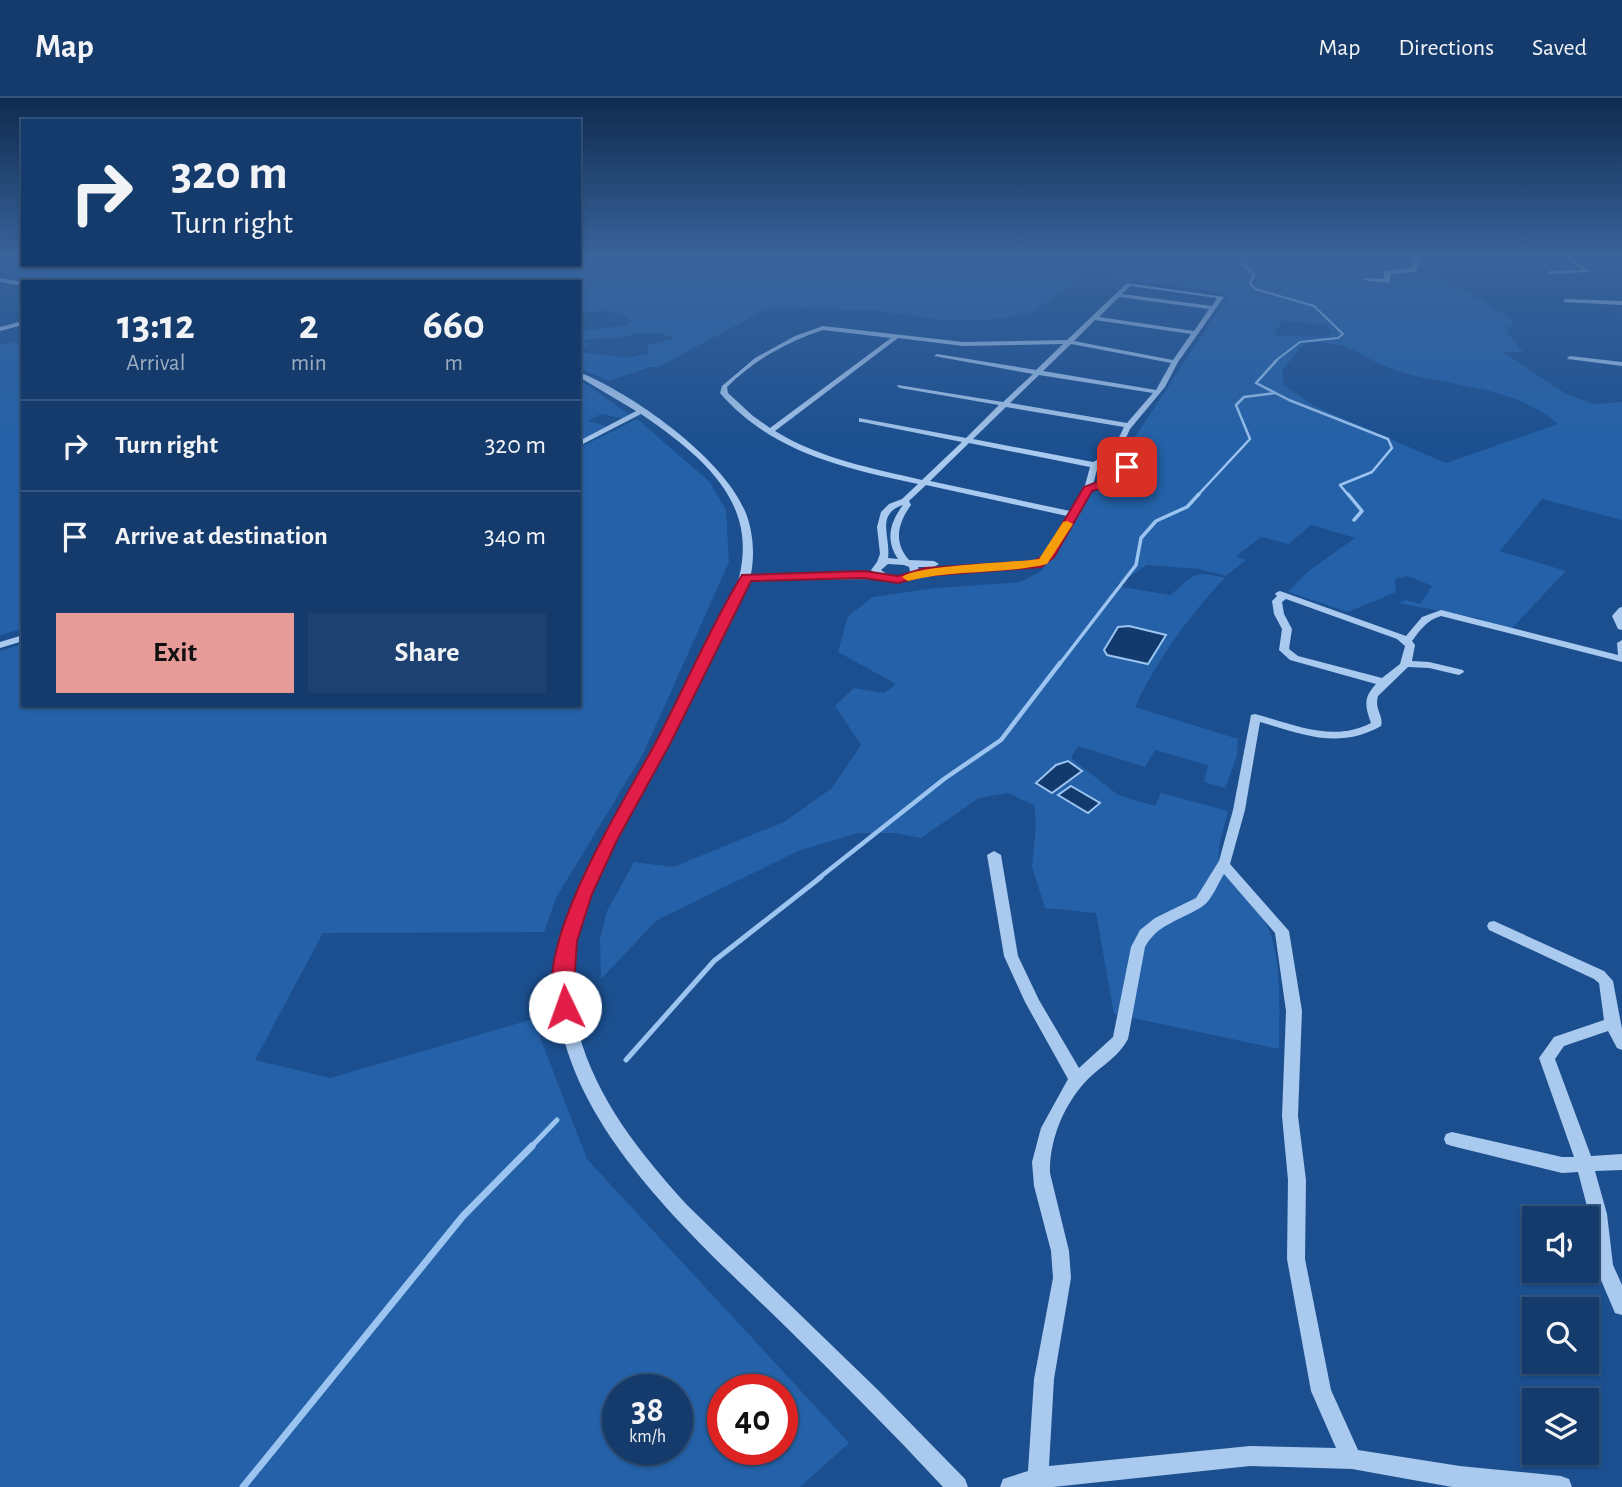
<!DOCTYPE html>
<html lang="en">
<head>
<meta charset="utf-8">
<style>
  :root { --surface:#143b6b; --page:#1d4271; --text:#f1f3f6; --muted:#9dadc1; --line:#33557e; --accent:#e69b98 }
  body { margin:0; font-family:"Alegreya Sans",sans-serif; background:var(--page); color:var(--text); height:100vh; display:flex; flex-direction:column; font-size:26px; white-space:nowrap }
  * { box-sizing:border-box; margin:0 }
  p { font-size:23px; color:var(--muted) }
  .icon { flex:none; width:38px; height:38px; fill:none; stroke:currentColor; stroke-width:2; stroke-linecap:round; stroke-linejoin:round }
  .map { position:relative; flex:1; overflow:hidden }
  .sheet { position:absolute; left:21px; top:182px; width:560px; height:427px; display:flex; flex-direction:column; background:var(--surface); border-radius:0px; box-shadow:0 2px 5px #0004,0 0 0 2px var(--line) }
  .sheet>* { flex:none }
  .banner { position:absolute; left:21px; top:21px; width:560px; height:147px; border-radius:0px; box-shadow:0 2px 5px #0004,0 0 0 2px var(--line); background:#143b6b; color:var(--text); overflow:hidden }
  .controls { position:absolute; left:1522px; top:1108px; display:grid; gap:14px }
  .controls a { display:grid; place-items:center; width:77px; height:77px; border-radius:0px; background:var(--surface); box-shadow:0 2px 5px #0004,0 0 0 2px var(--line); font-size:35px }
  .speed { position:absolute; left:602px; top:1276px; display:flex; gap:14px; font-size:35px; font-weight:700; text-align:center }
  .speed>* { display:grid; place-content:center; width:91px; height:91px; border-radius:50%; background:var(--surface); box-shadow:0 2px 5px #0004,0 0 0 2px var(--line); line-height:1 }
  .speed small { font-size:18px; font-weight:400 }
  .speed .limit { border:10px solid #d22; background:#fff; color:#111 }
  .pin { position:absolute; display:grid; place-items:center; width:60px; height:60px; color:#fff; margin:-30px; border-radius:14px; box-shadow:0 4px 10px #0006 }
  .me { position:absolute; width:77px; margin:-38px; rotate:357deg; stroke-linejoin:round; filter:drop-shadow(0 0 5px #0008) }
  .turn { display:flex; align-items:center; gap:24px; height:147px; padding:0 35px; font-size:32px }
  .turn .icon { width:91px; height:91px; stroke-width:2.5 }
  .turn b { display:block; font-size:49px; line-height:60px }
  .eta { display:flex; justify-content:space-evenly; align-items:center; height:119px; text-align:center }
  .eta b { font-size:42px; font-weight:700; line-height:49px }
  .cta { display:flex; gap:14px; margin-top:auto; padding:14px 35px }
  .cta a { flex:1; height:80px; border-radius:0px; background:var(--accent); color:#111; font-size:28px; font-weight:700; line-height:80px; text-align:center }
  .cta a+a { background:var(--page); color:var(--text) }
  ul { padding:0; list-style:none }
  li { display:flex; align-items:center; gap:21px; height:91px; padding:0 35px; border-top:2px solid var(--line) }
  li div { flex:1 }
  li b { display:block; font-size:26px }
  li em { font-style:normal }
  header { display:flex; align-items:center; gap:42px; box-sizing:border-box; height:98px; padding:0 35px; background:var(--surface); border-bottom:2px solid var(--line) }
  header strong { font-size:33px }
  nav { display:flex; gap:38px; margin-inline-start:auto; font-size:24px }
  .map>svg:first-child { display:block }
  .green { fill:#2461a8; fill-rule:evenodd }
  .water { fill:#123a6d; stroke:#9cc4f0; stroke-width:2 }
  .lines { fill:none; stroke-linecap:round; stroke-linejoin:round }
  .stream-far5 { stroke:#9cc4f0; stroke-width:2 }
  .stream-far4 { stroke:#9cc4f0; stroke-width:2.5 }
  .stream-far3 { stroke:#9cc4f0; stroke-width:3.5 }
  .stream-far2 { stroke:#9cc4f0; stroke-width:4.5 }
  .stream-far1 { stroke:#9cc4f0; stroke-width:5 }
  .stream { stroke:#9cc4f0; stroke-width:7 }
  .minor { fill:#a9c9ee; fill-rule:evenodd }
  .route { fill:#e11d48; stroke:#92132f; stroke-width:2 }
  .slow { fill:#f59e0b }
</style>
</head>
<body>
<header>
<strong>Map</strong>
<nav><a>Map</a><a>Directions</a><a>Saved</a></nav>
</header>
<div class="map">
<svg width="1622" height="1389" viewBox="0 0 1622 1389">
  <rect width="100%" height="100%" fill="#1b4f8f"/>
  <g class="green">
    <path d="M579 157H981L1026 164 1021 157 1043 160V165L1058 167 1074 157H1102L1072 188 1032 214 1002 221 942 222 874 212 770 209 659 269H650L609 283 579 270V233L628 227 632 223C616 210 598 212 579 216V184L21 181 69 170 57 166H214L242 174 288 166H579ZM636 235H660L676 240 647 247 649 255 629 260 581 254 588 246 580 242 621 240Z"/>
    <path d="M1123 157H1463L1465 159 1455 172 1350 168 1363 172 1442 178 1514 223 1507 233 1523 254H1503L1566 296 1594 306 1622 304V422L1542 401 1500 453 1566 473 1510 532 1477 520 1398 505 1406 502 1420 506 1432 488 1408 478 1395 481 1396 494 1348 514 1288 494 1307 474 1355 440 1311 427 1289 446 1261 439 1236 458 1246 462 1226 478 1198 471 1147 467 1115 488 1171 497C1193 477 1194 472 1225 480 1193 512 1153 568 1135 609L1238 641 1237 658 1225 690 1204 684 1208 667 1155 652 1145 669 1078 648 1071 660 1118 697 1155 708 1161 695 1228 713C1225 728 1217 747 1219 762 1223 783 1262 807 1271 837 1282 873 1279 914 1279 951L1114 916 1096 815 1045 810 1032 769 1036 727 1034 707 1008 695 979 700 921 740 894 735H858L798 753 657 822 601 881 600 841 607 813 634 764 673 769 784 724 832 690 861 647 835 608 854 590 884 595 896 586 838 554 848 518 873 499 935 490 1020 484 1042 473 1085 405 1135 339 1227 199 1220 194 1113 181 1110 171ZM1151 159 1210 167 1203 174 1144 165ZM1282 222 1328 228 1332 235 1323 239 1274 237ZM1314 244C1324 245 1337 245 1346 249 1363 256 1378 267 1395 272 1451 290 1511 286 1558 326L1446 365 1314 308 1284 287 1282 272 1303 247Z"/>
    <path d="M13 243 23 247V531L0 537V247Z"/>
    <path d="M579 281 630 317 622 320 601 316 588 323 607 328 579 343Z"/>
    <path d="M637 321 709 383 726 412 729 464 643 656 556 800 544 834 323 835 255 962 330 980 533 921 587 1061 849 1345 800 1389H0V553L23 546V607H579V350ZM618 1292H677V1351H618ZM723 1292H782V1351H723Z"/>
  </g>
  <g class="water">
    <path d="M1129 528 1166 537 1148 566 1107 557 1104 552 1118 529Z"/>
    <path d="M1068 663 1082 673 1052 695 1036 685 1056 667Z"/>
    <path d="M1071 688 1100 705 1088 715 1058 697Z"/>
  </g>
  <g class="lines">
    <path class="stream-far5" d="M1243 157 1242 166 1254 176 1250 185 1255 191 1314 208 1343 236 1338 240 1300 244 1274 264"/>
    <g class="stream-far4">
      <path d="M1277 262 1256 285 1289 302 1388 341 1392 350 1372 374 1340 387 1349 398"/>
      <path d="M1197 398 1250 341 1236 307 1244 299 1275 295"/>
    </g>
    <g class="stream-far3">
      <path d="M1348 396 1362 413 1354 422"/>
      <path d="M1059 567 1136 467 1141 440 1156 423 1187 409 1199 396"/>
    </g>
    <path class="stream-far2" d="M819 780 944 681 1001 642 1060 565"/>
    <g class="stream-far1">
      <path d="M626 962 714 863 821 779"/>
      <path d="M530 1050 557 1022"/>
    </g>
    <path class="stream" d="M243 1389 463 1118 532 1048"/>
    <g class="minor">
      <path d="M11 157H21L0 163V159Z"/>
      <path d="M1414 157H1420L1416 174 1390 176V183L1387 185 1362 182 1365 180 1384 181V174L1387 172 1412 171Z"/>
      <path d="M1551 157H1584L1571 159 1590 174 1547 176 1549 173 1582 172 1566 159Z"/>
      <path d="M0 180 23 184V188L0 184Z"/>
      <path d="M1127 185 1224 199 1178 264 1165 289 1130 331 1119 355 1132 375 1131 377 1112 388 1091 393 1046 466 913 480 895 484 881 481 749 482C737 519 716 552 698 586 673 635 645 682 621 732 596 781 569 835 571 892 571 906 575 920 578 933 597 1002 640 1055 687 1107L878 1292 965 1381 968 1389H943C892 1334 839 1281 786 1229 689 1134 525 996 562 842 573 794 598 749 621 706 656 642 693 580 726 515 772 419 717 368 641 316L579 348V343L636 313 579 279V274C633 296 722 359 745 413 753 432 755 456 751 476L874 475 871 472 877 464 880 456 877 429 881 414 889 406 902 401 918 386C845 370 772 355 720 295L722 288 755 260 795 238 823 228 963 244 1067 242ZM1130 188 1217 200 1212 208 1122 196ZM1119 199 1209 211 1194 233 1099 219ZM1095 222 1191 236 1173 262 1074 243ZM823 232 891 240 770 330 753 318 728 295 727 289C754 262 787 244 823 232ZM898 240 963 248 1063 246 1036 272 937 256 934 258 1033 276 1003 304 898 287 897 288 900 290 999 307 966 340 859 320V324H862L962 344 922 382C871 370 821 361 775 333ZM1071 246 1171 265 1156 292 1043 273ZM1039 277 1153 295 1127 325 1010 305ZM1006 309 1124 329 1112 354 1093 364 973 341ZM969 345 1090 369 1084 391 1070 413 930 383ZM1114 359 1123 374 1106 384 1093 387 1098 368ZM926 387 1067 418 1040 462 920 474 918 469H934L939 466 934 463 909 462C893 444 898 425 911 407L909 403ZM903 407C890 424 885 442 898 461L888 460C891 439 875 416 903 407ZM888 466 904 467 909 469 910 473C900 481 890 480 881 472Z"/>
      <path d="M1565 201 1622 203V207L1563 204Z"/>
      <path d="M23 223V227L0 233V229Z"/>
      <path d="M1570 258 1622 264V268L1568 261 1567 260Z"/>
      <path d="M1280 493 1406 538 1422 519 1441 512 1618 557 1617 545 1622 542V564L1441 518C1427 522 1420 532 1412 543L1415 547 1412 563 1429 564 1463 572 1464 574 1459 577 1429 570 1408 569 1378 598C1374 611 1384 618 1381 628 1338 652 1303 636 1260 624L1245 712 1230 766 1289 833 1302 913 1298 1018 1306 1082 1305 1161 1331 1292 1358 1352 1460 1368 1561 1378 1569 1381 1572 1389H1452L1352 1371 1250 1368 1053 1389H1000L1003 1381 1028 1373 1034 1281 1053 1180 1051 1153 1034 1088 1032 1064 1041 1030 1068 981 1025 904 1004 858 987 757 994 753 1001 757 1018 858 1039 902 1079 970 1113 939 1131 849 1140 832 1155 820 1196 800 1219 763 1233 712 1251 617 1255 616C1293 626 1333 645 1371 625 1365 608 1363 600 1376 586L1290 562 1279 552 1282 531 1274 516 1272 503 1277 498 1275 496 1277 494ZM1286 501 1397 541 1405 548 1400 566 1382 580 1298 558 1289 551 1292 531 1284 516 1282 504ZM1224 776 1275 835 1286 913 1282 1018 1288 1082 1287 1161 1311 1293 1336 1350 1250 1348 1049 1368 1054 1281 1071 1180 1069 1153 1050 1075C1049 1041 1065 1004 1089 980 1103 967 1119 958 1128 941L1145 849C1157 826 1182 822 1203 808 1212 802 1218 785 1224 776Z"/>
      <path d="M1622 509V532L1618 531 1612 518 1619 510Z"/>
      <path d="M23 537V543L0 550V544Z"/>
      <path d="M1494 823 1604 873 1613 883 1622 931V952L1617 950 1608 933 1564 948 1555 961 1591 1058 1622 1056V1072L1595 1073 1607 1116 1613 1167 1622 1187V1217L1615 1215 1595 1168 1589 1116 1578 1074 1562 1075 1452 1048 1446 1046 1444 1041 1446 1036 1452 1034 1562 1059H1574L1539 960 1554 939 1604 922 1599 885 1594 881 1489 832 1487 828 1489 824Z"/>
    </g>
  </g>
  <linearGradient id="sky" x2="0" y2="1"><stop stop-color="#0f2b4f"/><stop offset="0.45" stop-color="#39639b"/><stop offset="1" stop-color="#39639b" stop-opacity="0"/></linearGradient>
  <rect width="1622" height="351" fill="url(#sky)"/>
  <path class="route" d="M1127 366 1132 369V377L1126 383 1092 393 1054 459 1041 469 925 478 898 485 864 480 751 483 671 644 617 742 592 796 577 843 572 915H558C526 853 628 698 657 642 686 587 710 529 742 477L864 473 898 478 925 470 1034 463 1044 457 1084 389 1123 374 1122 369Z"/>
  <path class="slow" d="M1067 423 1073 426 1047 466C1001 477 953 471 908 483L902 479C918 467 1012 465 1039 461L1063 424Z"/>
</svg>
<div class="controls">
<a><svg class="icon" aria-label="sound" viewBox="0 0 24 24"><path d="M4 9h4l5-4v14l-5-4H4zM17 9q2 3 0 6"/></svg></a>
<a><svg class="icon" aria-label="search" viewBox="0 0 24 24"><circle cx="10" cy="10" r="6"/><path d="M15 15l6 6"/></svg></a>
<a><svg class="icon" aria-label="layers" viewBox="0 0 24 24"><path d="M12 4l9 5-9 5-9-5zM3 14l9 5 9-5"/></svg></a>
</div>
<div class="speed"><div>38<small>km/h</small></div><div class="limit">40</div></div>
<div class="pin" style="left:1127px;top:369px;background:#d93025"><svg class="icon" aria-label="arrive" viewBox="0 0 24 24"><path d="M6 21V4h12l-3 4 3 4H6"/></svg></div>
<svg class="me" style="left:565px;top:909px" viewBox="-20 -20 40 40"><circle r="19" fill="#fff"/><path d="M0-13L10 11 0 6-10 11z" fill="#e11d48"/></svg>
<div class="banner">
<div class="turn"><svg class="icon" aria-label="right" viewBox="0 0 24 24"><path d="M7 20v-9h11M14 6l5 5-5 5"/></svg><div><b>320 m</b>Turn right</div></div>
</div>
<section class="sheet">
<div class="eta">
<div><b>13:12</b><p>Arrival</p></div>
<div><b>2</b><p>min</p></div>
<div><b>660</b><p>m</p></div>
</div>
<ul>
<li><svg class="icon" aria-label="right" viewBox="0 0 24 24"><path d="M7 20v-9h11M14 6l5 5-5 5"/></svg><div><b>Turn right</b></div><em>320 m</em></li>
<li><svg class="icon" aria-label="arrive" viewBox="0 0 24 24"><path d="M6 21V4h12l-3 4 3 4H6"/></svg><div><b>Arrive at destination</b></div><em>340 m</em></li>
</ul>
<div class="cta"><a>Exit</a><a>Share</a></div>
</section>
</div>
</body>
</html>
